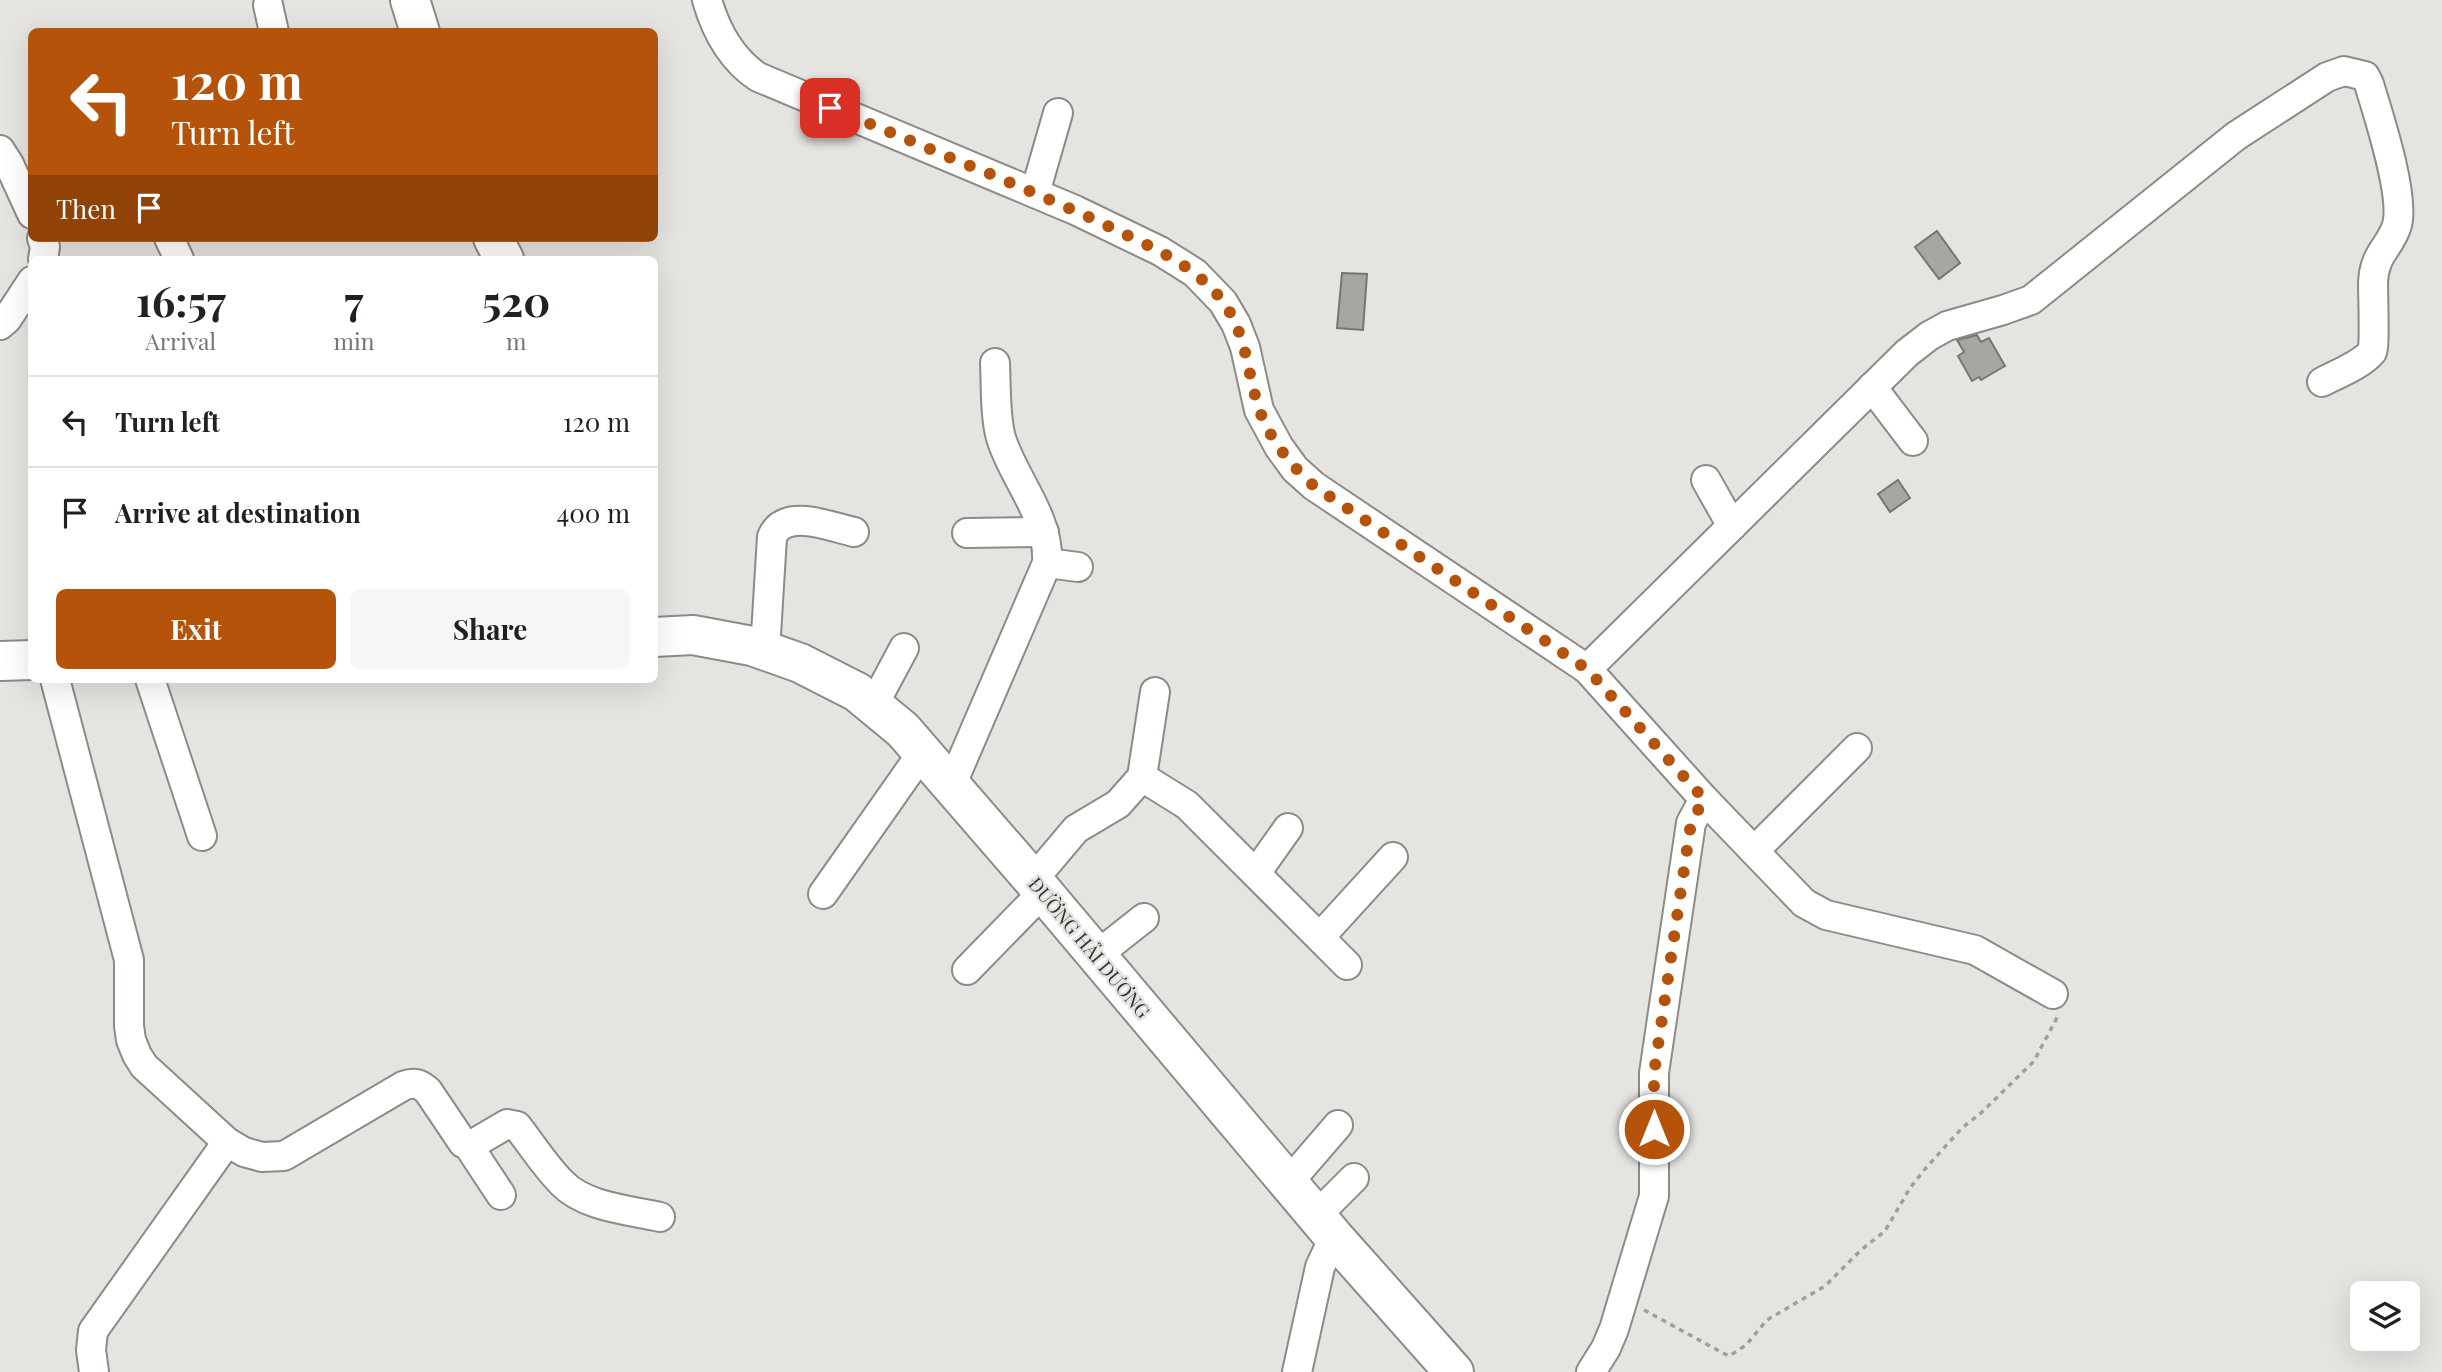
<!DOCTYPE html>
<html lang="en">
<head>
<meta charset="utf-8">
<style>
  :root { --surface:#fff; --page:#f6f6f6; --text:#202124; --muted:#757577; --line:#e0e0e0; --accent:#b45309 }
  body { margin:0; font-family:"Playfair Display",serif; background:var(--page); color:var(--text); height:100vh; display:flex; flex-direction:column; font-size:26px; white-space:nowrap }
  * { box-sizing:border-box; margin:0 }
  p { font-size:23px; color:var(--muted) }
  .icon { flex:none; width:38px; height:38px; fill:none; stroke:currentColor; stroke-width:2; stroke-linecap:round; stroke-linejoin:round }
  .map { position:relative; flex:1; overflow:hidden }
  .drawer { position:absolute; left:28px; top:256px; width:630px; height:427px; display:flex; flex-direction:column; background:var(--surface); border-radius:10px; box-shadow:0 7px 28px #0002 }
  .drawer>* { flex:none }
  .banner { position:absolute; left:28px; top:28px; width:630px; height:214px; border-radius:10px; box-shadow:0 7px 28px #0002; background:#b45309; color:#fff; overflow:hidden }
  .controls { position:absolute; left:2350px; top:1281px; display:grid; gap:14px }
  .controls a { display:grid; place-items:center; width:70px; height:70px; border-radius:10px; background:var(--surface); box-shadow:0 7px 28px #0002; font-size:35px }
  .pin { position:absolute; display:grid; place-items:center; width:60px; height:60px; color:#fff; margin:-30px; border-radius:14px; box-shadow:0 4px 10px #0006 }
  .me { position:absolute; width:77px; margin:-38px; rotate:0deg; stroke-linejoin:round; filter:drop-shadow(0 0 5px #0008) }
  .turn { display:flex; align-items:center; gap:24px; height:147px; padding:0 28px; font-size:32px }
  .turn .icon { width:91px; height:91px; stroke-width:2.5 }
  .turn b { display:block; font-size:49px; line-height:60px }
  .then { display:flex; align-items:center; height:66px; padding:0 28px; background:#0003; gap:14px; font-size:26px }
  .eta { display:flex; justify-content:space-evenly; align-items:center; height:119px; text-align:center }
  .eta b { font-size:42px; font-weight:700; line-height:49px }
  .cta { display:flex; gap:14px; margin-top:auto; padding:14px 28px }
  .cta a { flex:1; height:80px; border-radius:10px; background:var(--accent); color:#fff; font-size:28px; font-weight:700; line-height:80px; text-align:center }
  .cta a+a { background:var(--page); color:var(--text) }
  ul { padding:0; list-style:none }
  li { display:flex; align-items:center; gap:21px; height:91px; padding:0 28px; border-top:2px solid var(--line) }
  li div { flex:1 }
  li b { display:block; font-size:26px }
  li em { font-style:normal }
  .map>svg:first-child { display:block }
  .building { fill:#a7a6a3; stroke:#777674; stroke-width:2 }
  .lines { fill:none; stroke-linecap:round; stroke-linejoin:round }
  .minor-casing { stroke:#8c8b88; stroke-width:32 }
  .highway-casing { stroke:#8c8b88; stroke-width:42 }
  .path { stroke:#a09f9d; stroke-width:3.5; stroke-dasharray:5 5; stroke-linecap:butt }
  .minor { stroke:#fff; stroke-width:28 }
  .highway { stroke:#fff; stroke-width:38 }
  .route { stroke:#b45309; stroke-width:12; stroke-dasharray:0 21.6 }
  .labels { text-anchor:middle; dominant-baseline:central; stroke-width:5; stroke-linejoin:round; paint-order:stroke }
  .street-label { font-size:19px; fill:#343332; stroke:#e5e4e1 }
</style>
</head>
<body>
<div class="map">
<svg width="2442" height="1372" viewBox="0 0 2442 1372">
  <rect width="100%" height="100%" fill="#e5e4e1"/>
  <g class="building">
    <path d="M1937 231 1960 263 1939 279 1915 247Z"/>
    <path d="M1342 273 1367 274 1363 330 1337 328Z"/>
    <path d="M1977 335 1981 342 1989 338 2005 366 1981 380 1979 377 1972 381 1958 356 1964 352 1957 340Z"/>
    <path d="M1898 480 1910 498 1890 512 1878 494Z"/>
  </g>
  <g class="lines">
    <g class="minor-casing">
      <g id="minor">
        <path d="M707 0C716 31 731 59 758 77L1075 210 1160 251 1195 273 1223 302 1236 324 1245 347 1259 410 1279 447 1295 469 1314 486 1587 669 1704 799 1804 903 1826 915 1975 950 2053 994"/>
        <path d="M268 5 274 32"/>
        <path d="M0 150 9 164 32 214"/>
        <path d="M1035 193 1058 113"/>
        <path d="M42 238 45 247 43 259"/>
        <path d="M169 238 179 259"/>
        <path d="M0 325 7 319 32 281"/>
        <path d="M1872 387 1913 441"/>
        <path d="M1706 480 1732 526"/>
        <path d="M967 533 1044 532"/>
        <path d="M1047 563 1078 567"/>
        <path d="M765 651 772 537C784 507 831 527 854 532"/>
        <path d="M1587 669 1907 353 1929 336 1947 326 2003 310 2031 300 2236 136 2327 77 2344 71 2365 76 2369 84C2378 114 2405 195 2397 225 2390 248 2374 253 2373 283 2373 294 2375 348 2372 352 2361 365 2337 374 2322 382"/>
        <path d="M55 679 129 960V1026L131 1040 137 1055 144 1066 227 1142 244 1152 262 1157 284 1156 403 1086C414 1082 419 1083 428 1091L463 1143 473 1144 507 1124 517 1126C532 1145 545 1166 562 1183 585 1207 629 1210 660 1217"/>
        <path d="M150 679 202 836"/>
        <path d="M873 706 904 648"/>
        <path d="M1142 777 1187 805 1347 965"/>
        <path d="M951 786 1047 563C1050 517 1014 480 1001 438 995 417 996 385 995 363"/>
        <path d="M1754 851 1857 748"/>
        <path d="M1256 873 1288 828"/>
        <path d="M1033 880 1076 829 1118 804 1142 777 1155 692"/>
        <path d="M823 894 922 753"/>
        <path d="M1320 937 1393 857"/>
        <path d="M1097 955 1144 918"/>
        <path d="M967 970 1043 892"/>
        <path d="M468 1145 501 1195"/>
        <path d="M1288 1183 1338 1125"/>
        <path d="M1316 1216 1354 1178"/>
        <path d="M94 1372 91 1350 93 1331 227 1142"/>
        <path d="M1297 1372 1320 1267 1334 1237"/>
        <path d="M1591 1372 1606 1348 1614 1329 1654 1196V1073L1691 823 1704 799"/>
      </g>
    </g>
    <g class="highway-casing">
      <g id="highway">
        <path d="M410 0 420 32"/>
        <path d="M493 238 504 259"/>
        <path d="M654 637 693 635 752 646 800 663 857 692 903 730 1033 880 1334 1237 1454 1372"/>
        <path d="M0 661 32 660"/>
      </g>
    </g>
    <path class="path" d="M1644 1310 1721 1352 1729 1356 1746 1345 1767 1320 1825 1286 1861 1250 1885 1231 1910 1188 1925 1169 1962 1128 1981 1113 2034 1061 2059 1014"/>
    <use href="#minor" class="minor"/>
    <use href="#highway" class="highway"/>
  </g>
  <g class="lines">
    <path class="route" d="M830 108C883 128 935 152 988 173 1029 191 1070 208 1110 227 1151 247 1196 265 1224 303 1247 336 1247 372 1259 409 1269 438 1291 466 1314 486L1587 669 1704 799 1691 823 1683 876 1654 1073V1129"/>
  </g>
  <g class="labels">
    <g class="street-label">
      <text transform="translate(1090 947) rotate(50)">ĐƯỜNG HẢI DƯƠNG</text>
    </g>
  </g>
</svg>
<div class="controls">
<a><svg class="icon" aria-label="layers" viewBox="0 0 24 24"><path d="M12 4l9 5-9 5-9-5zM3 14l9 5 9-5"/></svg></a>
</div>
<div class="pin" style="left:830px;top:108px;background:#d93025"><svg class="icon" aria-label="arrive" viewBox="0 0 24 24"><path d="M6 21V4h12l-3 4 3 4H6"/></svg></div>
<svg class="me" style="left:1654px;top:1129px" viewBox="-20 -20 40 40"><circle r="17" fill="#b45309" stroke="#fff" stroke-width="3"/><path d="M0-11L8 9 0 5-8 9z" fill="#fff"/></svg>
<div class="banner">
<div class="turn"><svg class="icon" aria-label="left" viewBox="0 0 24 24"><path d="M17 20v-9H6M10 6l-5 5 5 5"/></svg><div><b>120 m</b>Turn left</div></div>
<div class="then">Then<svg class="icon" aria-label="arrive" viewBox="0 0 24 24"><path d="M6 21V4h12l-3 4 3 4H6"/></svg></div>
</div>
<section class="drawer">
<div class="eta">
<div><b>16:57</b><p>Arrival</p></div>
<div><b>7</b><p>min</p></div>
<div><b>520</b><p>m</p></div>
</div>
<ul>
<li><svg class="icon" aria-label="left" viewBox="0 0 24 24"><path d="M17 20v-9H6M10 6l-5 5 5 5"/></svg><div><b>Turn left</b></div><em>120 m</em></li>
<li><svg class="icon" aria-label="arrive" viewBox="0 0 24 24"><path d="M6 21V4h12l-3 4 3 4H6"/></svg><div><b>Arrive at destination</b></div><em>400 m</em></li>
</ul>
<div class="cta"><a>Exit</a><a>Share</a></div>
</section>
</div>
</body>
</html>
